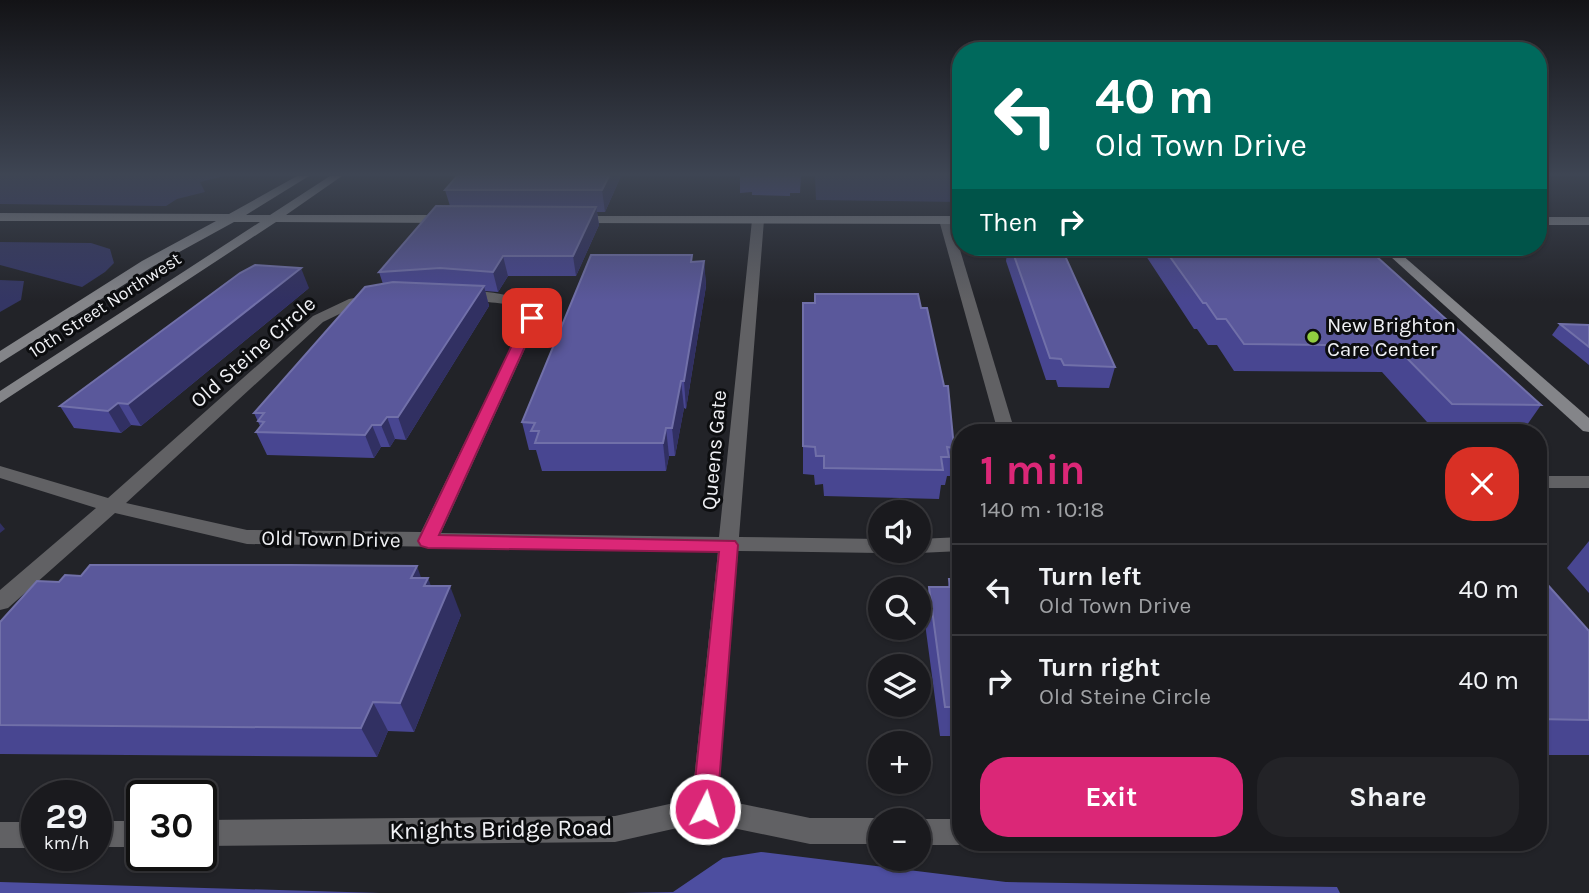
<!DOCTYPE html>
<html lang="en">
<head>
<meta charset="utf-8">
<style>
  :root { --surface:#1a1a1e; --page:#232327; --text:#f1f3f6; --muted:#9fa1a4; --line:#38383c; --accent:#db2777 }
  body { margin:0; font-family:Karla,sans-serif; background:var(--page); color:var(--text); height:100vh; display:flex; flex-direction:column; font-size:26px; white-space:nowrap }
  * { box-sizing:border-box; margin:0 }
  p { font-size:23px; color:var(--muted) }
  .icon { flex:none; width:38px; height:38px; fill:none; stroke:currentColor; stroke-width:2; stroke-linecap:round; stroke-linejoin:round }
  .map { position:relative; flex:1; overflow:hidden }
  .side { position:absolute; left:952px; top:424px; width:595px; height:427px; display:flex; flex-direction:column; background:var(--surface); border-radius:28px; box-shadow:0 2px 5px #0004,0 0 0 2px var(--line) }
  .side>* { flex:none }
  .hud { position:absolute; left:952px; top:42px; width:595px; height:214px; border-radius:28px; box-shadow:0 2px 5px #0004,0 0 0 2px var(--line); background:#00695c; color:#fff; overflow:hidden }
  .tools { position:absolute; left:868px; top:500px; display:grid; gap:14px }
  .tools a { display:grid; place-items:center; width:63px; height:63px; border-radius:50%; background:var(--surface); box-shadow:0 2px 5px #0004,0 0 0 2px var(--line); font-size:35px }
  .speed { position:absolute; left:21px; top:780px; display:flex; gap:14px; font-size:35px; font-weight:700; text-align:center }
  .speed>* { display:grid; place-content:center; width:91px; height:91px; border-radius:50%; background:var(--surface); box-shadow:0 2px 5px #0004,0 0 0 2px var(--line); line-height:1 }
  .speed small { font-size:18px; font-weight:400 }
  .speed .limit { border:4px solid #111; border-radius:10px; background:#fff; color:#111 }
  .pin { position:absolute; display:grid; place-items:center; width:60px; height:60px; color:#fff; margin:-30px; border-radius:14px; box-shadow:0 4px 10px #0006 }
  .me { position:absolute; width:77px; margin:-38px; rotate:5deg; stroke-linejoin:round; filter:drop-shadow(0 0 5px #0008) }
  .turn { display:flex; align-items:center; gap:24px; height:147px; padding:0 28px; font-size:32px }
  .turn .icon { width:91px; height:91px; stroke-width:2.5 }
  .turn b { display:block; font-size:49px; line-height:60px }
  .then { display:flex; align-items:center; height:66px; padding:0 28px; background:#0003; gap:14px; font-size:26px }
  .round { display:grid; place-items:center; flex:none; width:74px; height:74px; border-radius:28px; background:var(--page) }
  .overview { display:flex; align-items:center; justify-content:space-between; height:119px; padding:0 28px }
  h1 { font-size:42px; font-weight:700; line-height:52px; color:var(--accent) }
  .primary-button { display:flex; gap:14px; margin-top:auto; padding:14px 28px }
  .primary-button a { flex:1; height:80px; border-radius:28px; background:var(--accent); color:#fff; font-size:28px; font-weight:700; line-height:80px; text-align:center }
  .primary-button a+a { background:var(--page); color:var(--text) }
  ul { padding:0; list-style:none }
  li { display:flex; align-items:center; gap:21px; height:91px; padding:0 28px; border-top:2px solid var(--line) }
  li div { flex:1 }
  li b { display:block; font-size:26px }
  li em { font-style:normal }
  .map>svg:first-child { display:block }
  .green { fill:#343664 }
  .forest { fill:#4d4ea0 }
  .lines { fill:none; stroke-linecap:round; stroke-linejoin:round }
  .street { fill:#616164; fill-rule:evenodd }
  .secondary { fill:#848589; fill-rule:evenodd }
  .wall { fill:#484691 }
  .shaded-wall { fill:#313062 }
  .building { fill:#5a589b; stroke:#7170a9; stroke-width:2 }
  .route { fill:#db2777; stroke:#8e194d; stroke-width:2 }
  .poi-dot { fill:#91cd40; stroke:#0c0d0f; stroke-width:2.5 }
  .labels { text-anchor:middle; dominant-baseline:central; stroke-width:6; stroke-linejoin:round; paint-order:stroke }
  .far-street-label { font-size:18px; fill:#f0f1f5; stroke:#0c0d0f }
  .poi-label { font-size:21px; fill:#f0f1f5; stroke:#0c0d0f; text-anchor:start }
  .street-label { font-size:21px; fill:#f0f1f5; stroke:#0c0d0f }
  .near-street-label { font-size:24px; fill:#f0f1f5; stroke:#0c0d0f }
</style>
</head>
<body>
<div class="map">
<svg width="1589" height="893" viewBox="0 0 1589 893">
  <rect width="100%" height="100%" fill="#222328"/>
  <g class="green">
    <path d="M0 176H225L200 182 205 192 177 199 166 206 0 204Z"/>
    <path d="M815 176H961V202L816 200Z"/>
    <path d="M0 242 91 243 110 249 114 263 105 272 82 287 0 265Z"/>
    <path d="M0 280 24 281 21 300 0 312Z"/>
  </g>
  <g class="forest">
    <path d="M761 852 1006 882 1337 887 1340 893H623L673 892 723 858Z"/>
    <path d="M0 882 380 893H0Z"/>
  </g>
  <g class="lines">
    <g class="street">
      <path d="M758 216 764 220 739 537 880 539V551H886L880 553 738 551 718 799 810 818H880L887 821H880V844H810L704 822 615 842 201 846V820L615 816 692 799 718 551 247 544 115 513 8 608 0 610V590L96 508 0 478V466L108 498 313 316 349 299 375 294 382 298 380 301 358 305 323 322 126 503 247 530 421 532 525 318 517 306C502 302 466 302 458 296 472 285 510 296 527 300L539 318 441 533 719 537 752 220Z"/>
      <path d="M941 217 951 220 1015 432H998L939 220Z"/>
      <rect x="1538" y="476" width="51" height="12"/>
      <path d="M961 537V551L919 553 913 551H919V539Z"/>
      <path d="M919 819H961V842H970L961 845H919V821H914Z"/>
      <rect x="96" y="821" width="46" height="26"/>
      <rect x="0" y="822" width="37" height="26"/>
    </g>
    <g class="secondary">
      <path d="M297 176H309L246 215H270L330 176H342L286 215H448L454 219 448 223 276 222 0 403V391L260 222H234L152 267 0 363V351L142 261 216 221H0V213L229 214Z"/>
      <path d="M570 216H961V224L574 223 570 222Z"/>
      <rect x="1538" y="217" width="51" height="8"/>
      <path d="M1380 247H1393L1589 418V432L1583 431Z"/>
    </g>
  </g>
  <g class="wall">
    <path d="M457 176H621L605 212H597L599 225 576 276H508L498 292 485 291 489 306 406 440 395 439 390 447H381L374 458 267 455 256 432 260 426 254 413 383 284 379 272 450 206 445 190Z"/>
    <path d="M740 176H801L800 193H790V196L752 195V192L740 193Z"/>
    <path d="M1538 176H1544L1538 187Z"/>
    <path d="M1008 247H1061L1115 367 1109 388 1058 387 1056 380H1046L1006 261Z"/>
    <path d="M1149 247H1366L1541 405 1522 432H1436L1382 372 1234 371 1217 345H1208L1197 329H1194L1146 256Z"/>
    <path d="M704 261 706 286 686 409 684 408 675 456H669L666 471H542L536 450H529L522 422 692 262Z"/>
    <path d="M309 288 141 426 131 425 121 433 74 428 60 406Z"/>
    <path d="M803 303 921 308 954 448 950 476H947L945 485H941L939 499 824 496 823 484 815 485 814 475 803 474Z"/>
    <path d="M1560 324 1589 325V365L1552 335Z"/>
    <path d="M1589 541V593L1567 568Z"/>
    <path d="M1538 574 1589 631V755H1538Z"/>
    <path d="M81 576 421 578 431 586 461 615 414 732 388 731 377 757 0 754V622L59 582Z"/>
    <path d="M949 579H961V736H940L924 616 929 587H948Z"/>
  </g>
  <g class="shaded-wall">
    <path d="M609 176H621L605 212 602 190Z"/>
    <path d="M596 207 599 225 576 276 573 256Z"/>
    <path d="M503 256 508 276 498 292 493 272Z"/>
    <path d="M704 261 706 286 686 409 684 381Z"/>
    <path d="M301 268 309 288 141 426 128 404Z"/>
    <path d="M484 286 489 306 406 440 398 417Z"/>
    <path d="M681 381 684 408 675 456 672 428Z"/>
    <path d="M118 403 131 425 121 433 108 411Z"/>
    <path d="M387 417 395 439 390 447 381 425Z"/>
    <path d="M372 425 381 447 374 458 365 435Z"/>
    <path d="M666 428 669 456 666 471 663 443Z"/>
    <path d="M0 523 5 529 0 533Z"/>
    <path d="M417 566 424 586 428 578 439 607 411 578Z"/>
    <path d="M450 586 461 615 414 732 400 703Z"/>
    <path d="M373 702 388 731 377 757 361 728Z"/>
  </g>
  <g class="building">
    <path d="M457 176H609L602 190H445Z"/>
    <path d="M436 206 596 207 573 256H503L493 272 440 268 379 272Z"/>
    <path d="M1011 247H1061L1115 367 1064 365 1061 359 1050 358Z"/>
    <path d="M1163 247H1366L1541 405 1452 404 1395 346 1244 344 1226 319H1217L1206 303H1203Z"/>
    <path d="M591 255H692L691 262 704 261 684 381H681L672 428H666L663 443H535L539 431H531L535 423 522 422Z"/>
    <path d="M255 265 301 268 128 404 118 403 108 411 60 406 240 273Z"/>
    <path d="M393 282 484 286 398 417H387L381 425H372L365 435 256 432 264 422 258 421 264 413H254L365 287Z"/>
    <path d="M815 294H918L921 308H927L944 386H948L954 448 947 447 949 457H941L943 470 824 468V456H816L815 447 803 446V303H815Z"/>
    <path d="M1560 324 1589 325V347Z"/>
    <path d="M90 565H292L417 566 411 578H428L424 586H450L400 703 373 702 361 728 0 725V622L37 581 59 582 65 575 81 576Z"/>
    <path d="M1538 574 1589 631V720L1538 719Z"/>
    <path d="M949 579H961V707H945L929 587H950Z"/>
  </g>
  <linearGradient id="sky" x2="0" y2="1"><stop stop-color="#131316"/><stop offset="0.58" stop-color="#3e4553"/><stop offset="1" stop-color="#3e4553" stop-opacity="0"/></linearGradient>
  <rect width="1589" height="301" fill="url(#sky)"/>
  <path class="route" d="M532 314 538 318 439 535 735 541 738 545 717 809 713 818 705 821 696 818 692 809 719 552 428 548 421 546 418 541 525 318Z"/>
  <circle class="poi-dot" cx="1313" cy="337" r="7"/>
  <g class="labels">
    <g class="far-street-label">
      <text transform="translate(105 305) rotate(-33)">10th Street Northwest</text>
    </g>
    <g class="poi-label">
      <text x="1327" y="325">New Brighton<tspan x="1327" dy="24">Care Center</tspan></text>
    </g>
    <g class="street-label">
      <text transform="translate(253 352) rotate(-41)">Old Steine Circle</text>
      <text transform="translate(714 450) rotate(-85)">Queens Gate</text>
      <text transform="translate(331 539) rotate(1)">Old Town Drive</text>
    </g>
    <g class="near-street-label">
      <text transform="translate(501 829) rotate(-1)">Knights Bridge Road</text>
    </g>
  </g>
</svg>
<div class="tools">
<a><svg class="icon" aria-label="sound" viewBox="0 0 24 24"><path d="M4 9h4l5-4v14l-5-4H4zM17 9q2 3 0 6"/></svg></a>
<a><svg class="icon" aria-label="search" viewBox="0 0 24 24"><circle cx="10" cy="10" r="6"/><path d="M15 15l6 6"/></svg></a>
<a><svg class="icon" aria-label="layers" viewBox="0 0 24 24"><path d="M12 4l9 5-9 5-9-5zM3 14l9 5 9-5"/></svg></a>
<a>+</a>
<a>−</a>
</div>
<div class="speed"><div>29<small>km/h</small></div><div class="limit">30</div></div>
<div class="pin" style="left:532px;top:318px;background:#d93025"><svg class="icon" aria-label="arrive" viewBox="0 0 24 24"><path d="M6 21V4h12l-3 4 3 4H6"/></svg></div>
<svg class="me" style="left:705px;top:809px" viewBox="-20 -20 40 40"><circle r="17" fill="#db2777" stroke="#fff" stroke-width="3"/><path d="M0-11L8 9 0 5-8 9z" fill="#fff"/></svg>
<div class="hud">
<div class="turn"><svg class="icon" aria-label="left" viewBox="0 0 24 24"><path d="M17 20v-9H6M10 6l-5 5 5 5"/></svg><div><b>40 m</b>Old Town Drive</div></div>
<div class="then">Then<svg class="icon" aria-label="right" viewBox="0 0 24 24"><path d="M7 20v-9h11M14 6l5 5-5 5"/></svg></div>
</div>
<section class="side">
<div class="overview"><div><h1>1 min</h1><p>140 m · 10:18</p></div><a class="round" style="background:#d93025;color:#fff"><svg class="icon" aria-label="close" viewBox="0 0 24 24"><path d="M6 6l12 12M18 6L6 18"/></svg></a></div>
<ul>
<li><svg class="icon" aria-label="left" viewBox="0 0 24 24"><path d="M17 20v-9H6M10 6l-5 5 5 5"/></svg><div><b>Turn left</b><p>Old Town Drive</p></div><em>40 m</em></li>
<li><svg class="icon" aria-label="right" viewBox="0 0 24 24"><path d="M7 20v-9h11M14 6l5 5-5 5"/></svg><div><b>Turn right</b><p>Old Steine Circle</p></div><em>40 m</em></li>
</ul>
<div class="primary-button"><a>Exit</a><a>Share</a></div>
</section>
</div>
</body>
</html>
